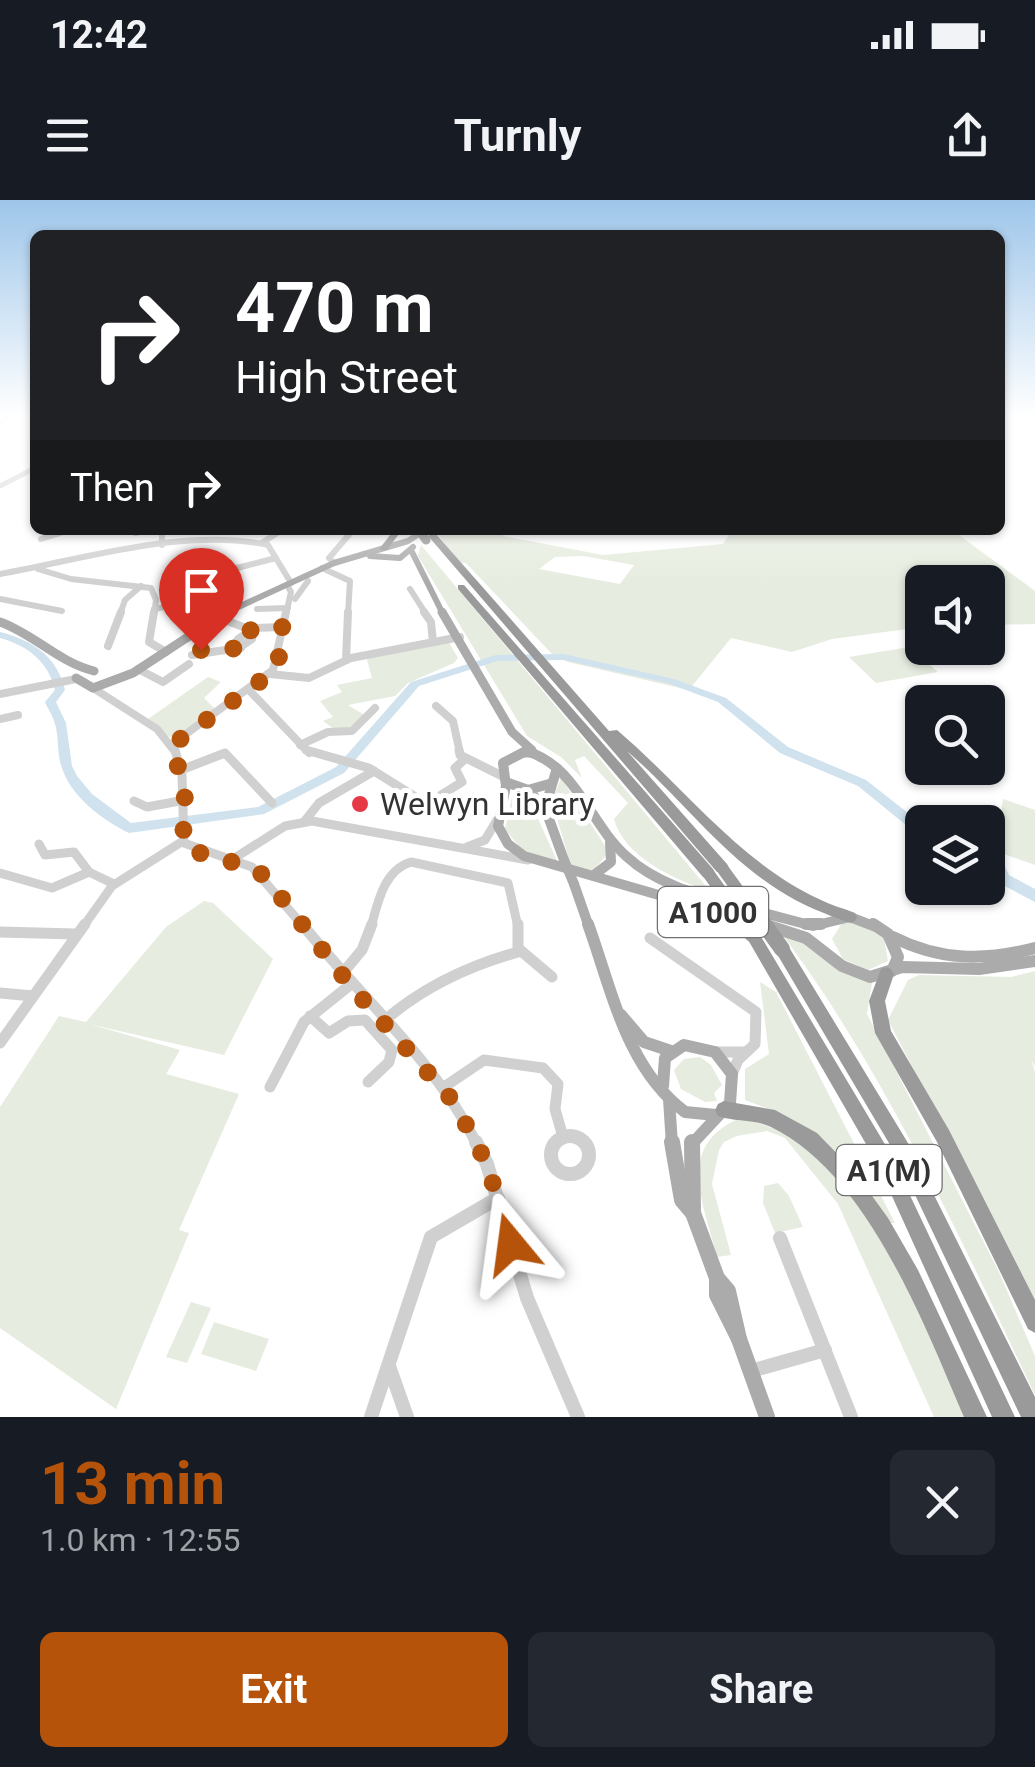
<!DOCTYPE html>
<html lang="en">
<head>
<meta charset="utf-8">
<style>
  :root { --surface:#171b24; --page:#242831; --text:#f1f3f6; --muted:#9ea1a6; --accent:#b45309 }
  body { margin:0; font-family:Roboto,sans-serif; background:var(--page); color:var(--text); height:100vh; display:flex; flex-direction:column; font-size:38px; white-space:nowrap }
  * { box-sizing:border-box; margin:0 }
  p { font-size:32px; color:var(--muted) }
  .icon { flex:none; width:55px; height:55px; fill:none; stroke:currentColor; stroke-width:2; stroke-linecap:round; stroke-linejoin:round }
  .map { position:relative; height:1217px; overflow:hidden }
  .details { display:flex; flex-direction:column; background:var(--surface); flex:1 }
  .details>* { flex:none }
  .guide { position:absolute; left:30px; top:30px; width:975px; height:305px; border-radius:15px; box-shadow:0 2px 8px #0004; background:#202124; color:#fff; overflow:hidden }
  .tools { position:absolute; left:905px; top:365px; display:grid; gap:20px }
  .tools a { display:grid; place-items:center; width:100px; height:100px; border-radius:15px; background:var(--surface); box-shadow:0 2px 8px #0004; font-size:50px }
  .pin { position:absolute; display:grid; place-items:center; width:85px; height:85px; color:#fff; margin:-102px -42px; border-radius:50% 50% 50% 0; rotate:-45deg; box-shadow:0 0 10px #0007 }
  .pin .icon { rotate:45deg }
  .me { position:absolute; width:110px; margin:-55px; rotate:344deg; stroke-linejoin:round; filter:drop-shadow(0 0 8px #0008) }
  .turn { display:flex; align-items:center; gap:35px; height:210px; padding:0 40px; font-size:45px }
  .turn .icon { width:130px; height:130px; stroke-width:2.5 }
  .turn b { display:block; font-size:70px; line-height:85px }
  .then { display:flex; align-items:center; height:95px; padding:0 40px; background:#0003; gap:20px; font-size:38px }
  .round { display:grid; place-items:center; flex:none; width:105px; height:105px; border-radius:15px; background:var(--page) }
  .summary { display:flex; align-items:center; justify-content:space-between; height:170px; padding:0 40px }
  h1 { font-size:60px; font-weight:700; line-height:75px; color:var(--accent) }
  .cta { display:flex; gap:20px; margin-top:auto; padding:20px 40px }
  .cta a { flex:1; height:115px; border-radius:15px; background:var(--accent); color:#fff; font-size:40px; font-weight:700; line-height:115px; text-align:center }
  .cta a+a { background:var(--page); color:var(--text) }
  .status { display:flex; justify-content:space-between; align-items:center; height:70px; padding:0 50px; background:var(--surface); direction:ltr }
  .status svg { height:28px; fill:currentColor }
  header { display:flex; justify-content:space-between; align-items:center; height:130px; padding:0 40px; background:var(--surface); font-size:45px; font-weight:700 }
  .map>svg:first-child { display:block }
  .green { fill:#e6ecdf; fill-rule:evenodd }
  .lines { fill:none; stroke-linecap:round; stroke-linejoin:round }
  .river { fill:#cfe2ee; fill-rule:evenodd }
  .minor-far5 { stroke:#d0d0d0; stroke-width:5 }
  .minor-far4 { stroke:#d0d0d0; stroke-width:6 }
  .minor-far3 { stroke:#d0d0d0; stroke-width:8 }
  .minor-far2 { stroke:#d0d0d0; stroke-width:9 }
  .minor-far1 { stroke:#d0d0d0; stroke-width:11 }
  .minor { stroke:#d0d0d0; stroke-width:14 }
  .major-far4 { stroke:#ababab; stroke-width:6 }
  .major-far3 { stroke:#ababab; stroke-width:9 }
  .major-far2 { stroke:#ababab; stroke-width:10 }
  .major-far1 { stroke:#ababab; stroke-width:12 }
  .major { stroke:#ababab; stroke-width:16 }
  .highway { fill:#9a9a9a; fill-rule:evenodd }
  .major-bridge { stroke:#ababab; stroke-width:10 }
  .highway-bridge-far2 { stroke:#9a9a9a; stroke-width:9 }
  .highway-bridge-far1 { stroke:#9a9a9a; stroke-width:12 }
  .highway-bridge { stroke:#9a9a9a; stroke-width:16 }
  .route { stroke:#b45309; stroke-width:18; stroke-dasharray:0 32.4 }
  .poi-dot { fill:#e63946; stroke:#fff; stroke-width:4 }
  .labels { text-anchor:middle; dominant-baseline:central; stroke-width:10; stroke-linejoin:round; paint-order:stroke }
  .shield { fill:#fff; stroke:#707070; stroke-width:2.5 }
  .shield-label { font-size:30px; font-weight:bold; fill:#333 }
  .poi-label { font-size:32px; fill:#333; stroke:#fff; text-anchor:start }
</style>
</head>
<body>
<div class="status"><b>12:42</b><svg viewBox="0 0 49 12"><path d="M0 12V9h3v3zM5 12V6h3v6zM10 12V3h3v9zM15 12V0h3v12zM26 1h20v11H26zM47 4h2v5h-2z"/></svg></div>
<header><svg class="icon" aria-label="menu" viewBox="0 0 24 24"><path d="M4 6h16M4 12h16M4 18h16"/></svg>Turnly<svg class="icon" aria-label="share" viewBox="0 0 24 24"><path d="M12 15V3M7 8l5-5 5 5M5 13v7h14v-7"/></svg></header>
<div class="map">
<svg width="1035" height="1217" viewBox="0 0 1035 1217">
  <rect width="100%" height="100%" fill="#fff"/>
  <g class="green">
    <path d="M504 330 503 336 603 355 723 344 732 330H952L1035 391V424L988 425V382H922V427L832 439 792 452 731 438 689 490 568 462 552 454 466 363 458 362 436 332ZM583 356 634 365 620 384 539 369 555 357Z"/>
    <path d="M421 345 710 691C676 681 623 656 614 619L628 603 584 556 575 560 582 578 561 557 527 536 418 356Z"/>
    <path d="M448 441 458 458 454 463 408 483 395 496 348 505 366 516 352 530 334 529 323 521 333 517 320 501 342 492 337 485 372 478 366 456Z"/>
    <path d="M909 447 938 472 876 483 849 457Z"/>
    <path d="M208 477 221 482 204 498 216 510 178 538 169 537 148 519Z"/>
    <path d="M561 578 609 652 593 671 573 667 569 659 552 601Z"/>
    <path d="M513 592 530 601 558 663 522 650 505 629Z"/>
    <path d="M1003 599 1035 610V665L995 651Z"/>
    <path d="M204 701 213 703 273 759 224 855 89 824 180 850 166 874 239 894 179 1030 189 1033 116 1209 0 1128V907L59 816 86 822 166 727Z"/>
    <path d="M842 723H860L884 739 888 761 868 770 843 759 832 739Z"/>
    <path d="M782 734C816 743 837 773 872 783L867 814 999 1072 1035 1156V1195C960 1038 887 875 782 734Z"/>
    <path d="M1035 771V867L1031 859 1035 872V1105L888 820 908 780 919 775 1011 777Z"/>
    <path d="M760 782 776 792 895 1023H887L771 910 745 900V869L769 854Z"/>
    <path d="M700 857 711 865 722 885 714 893 717 901 705 902 681 889 674 870 684 859Z"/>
    <path d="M738 919C856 932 925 1124 966 1217H934L838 1004 785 938 767 931 737 936 724 942 719 950 712 984 731 1055 717 1057C704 1004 675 947 738 919Z"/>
    <path d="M778 983 789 996 803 1027 775 1033 763 1003 764 986Z"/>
    <path d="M191 1102 211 1108 187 1163 166 1157Z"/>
    <path d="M214 1122 269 1139 256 1171 201 1154Z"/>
  </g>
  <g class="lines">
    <g class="river">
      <path d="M0 432C32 440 57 456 65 490L56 502 66 523 72 566 77 576 92 594 131 623 258 607 336 567 411 482 496 455 564 454 674 479 726 498 788 547 866 580 922 624V636L917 634 858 586 780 553 718 502 667 483 564 460 497 461 419 486 344 573 264 614 129 633C102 620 69 595 61 565 57 552 59 537 55 524 53 516 48 509 45 502L55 490C48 461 28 446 0 438Z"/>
      <path d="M988 655 1001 658 1009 675 1035 689V702L999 683 991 666 988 665Z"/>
    </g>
    <g class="minor-far5">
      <path d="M0 222 15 214"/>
      <path d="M0 286 35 268"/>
    </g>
    <g class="minor-far4">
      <path d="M162 330V345"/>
      <path d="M135 333 149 330"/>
      <path d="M41 339 70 330"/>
      <path d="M263 342 282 330"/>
      <path d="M334 363 329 358 353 330"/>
      <path d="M237 368 276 358"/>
      <path d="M322 368 350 381 348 414"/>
      <path d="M38 369 71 379 151 388 156 400 154 414"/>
      <path d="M0 374C84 359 184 327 268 345L291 383"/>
      <path d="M410 389 426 414"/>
      <path d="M0 399 62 411"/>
      <path d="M295 399 308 381"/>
      <path d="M187 403 192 414"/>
      <path d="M154 409 196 401 221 389"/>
      <path d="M257 409 288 408"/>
      <path d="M120 414 125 400 141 386"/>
      <path d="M286 414 291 392 287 385"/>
    </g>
    <g class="minor-far3">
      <path d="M154 412 149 442 166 452"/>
      <path d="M191 412 196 422"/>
      <path d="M424 412 431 422 433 442"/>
      <path d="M230 422 251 430"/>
      <path d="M108 446 121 412"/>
      <path d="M241 448 238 439 254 428 284 427"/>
      <path d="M192 455 239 448 252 439"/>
      <path d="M346 460 348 412"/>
      <path d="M138 469 163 482 189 464"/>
      <path d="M270 474 309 478 351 458 460 437"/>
      <path d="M93 488 157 529 176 553"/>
      <path d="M249 490 309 553"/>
      <path d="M0 494 76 479"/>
      <path d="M436 506 453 521 460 553"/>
      <path d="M0 519 18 515"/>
      <path d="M171 545 273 470 286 412"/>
      <path d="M300 545 328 532 352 531 375 508"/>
    </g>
    <g class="minor-far2">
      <path d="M175 550 182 575 184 643 252 667 304 727"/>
      <path d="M306 550 369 568 430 606"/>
      <path d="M459 550 460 555 502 576"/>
      <path d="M181 570 225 553 272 603"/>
      <path d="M441 595 462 582 455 568 465 559"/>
      <path d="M134 601 147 607 185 600"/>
      <path d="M304 622 319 603 374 571"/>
      <path d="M39 644 45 655 74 652 89 672 114 684"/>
      <path d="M467 647 485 640 497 620"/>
      <path d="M230 661 285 626 312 621 528 660"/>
      <path d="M0 673 52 688 89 672"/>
      <path d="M83 727 112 686 183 641"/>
      <path d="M371 727C378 702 384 670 411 662L508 683 518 727"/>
    </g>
    <g class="minor-far1">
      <path d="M302 724C360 797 436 861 477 945"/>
      <path d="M0 732 75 734"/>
      <path d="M650 738 756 812 755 844 738 860 732 874"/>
      <path d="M520 750 552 777"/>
      <path d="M341 775 362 750 372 724"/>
      <path d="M0 793 33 796"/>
      <path d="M310 816 329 833 348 821 365 820 392 850 389 862 368 882"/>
      <path d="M384 821C423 787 468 766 518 752V724"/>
      <path d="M0 843 85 724"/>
      <path d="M715 852H745"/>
      <path d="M270 887 304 822 350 785"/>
      <path d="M444 887 484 860 543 868 558 884 555 909 563 937"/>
    </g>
    <g class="minor">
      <circle cx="570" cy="955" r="19"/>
      <path d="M476 942 487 964 527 1098 578 1217"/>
      <path d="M780 1038 851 1217"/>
      <path d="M389 1166 407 1217"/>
      <path d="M751 1171 825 1150"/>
      <path d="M371 1217 431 1037 498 998"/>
    </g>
    <g class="major-far4">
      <path d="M412 352 443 414"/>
      <path d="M370 356 400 358 413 347"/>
      <path d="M223 414 334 363 408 341 425 330"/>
    </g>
    <g class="major-far3">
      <path d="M442 412 512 532 532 550"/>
      <path d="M0 422C34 434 58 462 94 471"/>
      <path d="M76 478 93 488 133 473 226 412"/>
      <path d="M523 553H533"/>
    </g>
    <g class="major-far2">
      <path d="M506 582 528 590 549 584"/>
      <path d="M528 590 545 608 564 660"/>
      <path d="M545 608 557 568"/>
      <path d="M594 675 611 662 610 642"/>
      <path d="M574 684 589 727"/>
      <path d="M732 704C695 694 655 683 626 656 590 624 576 565 526 551L503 563 506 586 498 626 508 644 524 656 745 720"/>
      <path d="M749 709 813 726 850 717 876 727"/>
      <path d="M766 725 771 727"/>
    </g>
    <g class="major-far1">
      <path d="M588 724C612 790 626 868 685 912L716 915"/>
      <path d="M806 724H821"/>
      <path d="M873 724 888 734 898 757 892 771"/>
      <path d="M766 725 806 738 842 766 870 777 902 767 979 769 1035 761"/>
      <path d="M893 737C940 761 985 761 1035 748"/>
      <path d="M621 815 644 842 671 851"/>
      <path d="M663 886 665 858 684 845 715 852 732 874 730 903 691 945"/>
      <path d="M669 899 672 945"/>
    </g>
    <g class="major">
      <path d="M672 942 682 1000 693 1013 717 1078 728 1091 739 1139"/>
      <path d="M692 942 693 1013"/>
      <path d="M717 1079V1095L739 1139 767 1217"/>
    </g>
    <g class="highway">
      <path d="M394 330H402L387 350H381L380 348Z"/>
      <path d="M429 333H435L609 531 617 530C683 586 739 662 819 699 830 705 843 708 855 713L857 717 855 721 850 723C825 714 802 705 780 691 721 654 679 596 627 551L727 664 729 668 727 672H717L429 337Z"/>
      <path d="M458 385H464L713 669 715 673 713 677 708 678 703 677 458 389Z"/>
      <path d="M752 728 757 730 889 951 1015 1217H992L877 963 747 738 745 734 747 730Z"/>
      <path d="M782 743 787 744 908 943 1035 1197V1217H1021L896 955 777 754 775 749 777 744Z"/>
      <path d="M886 767 891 769 894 774 885 801 891 831 949 930 1035 1100V1133L1028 1129 937 942 875 833 869 801 881 769Z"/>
      <path d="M724 901 775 910 817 933 854 971 888 1018 918 1070 987 1217H964C924 1124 867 973 771 927 755 919 734 922 718 916L715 910 718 904Z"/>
    </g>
    <path class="major-bridge" d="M564 660 574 684"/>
    <path class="highway-bridge-far2" d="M419 330 426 340"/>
    <g class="highway-bridge-far1">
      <path d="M722 668 765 727"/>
      <path d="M708 673 747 727"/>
    </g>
    <g class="highway-bridge">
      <path d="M745 724 752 734"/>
      <path d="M764 724 782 749"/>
    </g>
  </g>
  <linearGradient id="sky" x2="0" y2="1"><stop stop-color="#9ec6ea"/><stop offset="0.56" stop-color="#fff"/><stop offset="1" stop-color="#fff" stop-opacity="0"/></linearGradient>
  <rect width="1035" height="385" fill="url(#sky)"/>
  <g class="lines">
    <path class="route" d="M201 450 241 448 238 439 254 428 284 427 280 455 270 474 172 545 185 592 183 641C203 664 242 656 265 677L350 785 454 902 487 964 511 1044"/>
  </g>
  <circle class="poi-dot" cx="360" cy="604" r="10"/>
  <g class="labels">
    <g class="shield">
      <rect x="658" y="687" width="110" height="50" rx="8"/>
      <rect x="836.5" y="945" width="105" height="50" rx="8"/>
    </g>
    <g class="shield-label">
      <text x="713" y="712">A1000</text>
      <text x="889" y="970">A1(M)</text>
    </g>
    <g class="poi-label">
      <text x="380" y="604">Welwyn Library</text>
    </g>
  </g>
</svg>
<div class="tools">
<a><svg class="icon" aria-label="sound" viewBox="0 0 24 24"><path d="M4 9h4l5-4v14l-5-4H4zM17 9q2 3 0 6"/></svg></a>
<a><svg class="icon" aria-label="search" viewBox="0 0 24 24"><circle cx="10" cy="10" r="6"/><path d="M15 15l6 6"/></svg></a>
<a><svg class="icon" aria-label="layers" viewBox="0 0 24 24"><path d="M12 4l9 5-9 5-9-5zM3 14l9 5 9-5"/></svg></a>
</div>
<div class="pin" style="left:201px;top:450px;background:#d93025"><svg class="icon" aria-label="arrive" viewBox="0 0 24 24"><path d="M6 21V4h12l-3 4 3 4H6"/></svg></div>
<svg class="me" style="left:511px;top:1044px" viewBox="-20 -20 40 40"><path d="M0-17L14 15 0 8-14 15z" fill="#b45309" stroke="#fff" stroke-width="4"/></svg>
<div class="guide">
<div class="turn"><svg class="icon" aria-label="right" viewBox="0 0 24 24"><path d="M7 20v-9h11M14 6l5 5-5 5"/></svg><div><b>470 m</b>High Street</div></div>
<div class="then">Then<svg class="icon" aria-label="right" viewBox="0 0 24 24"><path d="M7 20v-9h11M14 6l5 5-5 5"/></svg></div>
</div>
</div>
<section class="details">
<div class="summary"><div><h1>13 min</h1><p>1.0 km · 12:55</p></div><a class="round"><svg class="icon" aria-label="close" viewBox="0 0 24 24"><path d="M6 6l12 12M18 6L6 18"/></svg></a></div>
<div class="cta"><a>Exit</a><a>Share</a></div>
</section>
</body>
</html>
